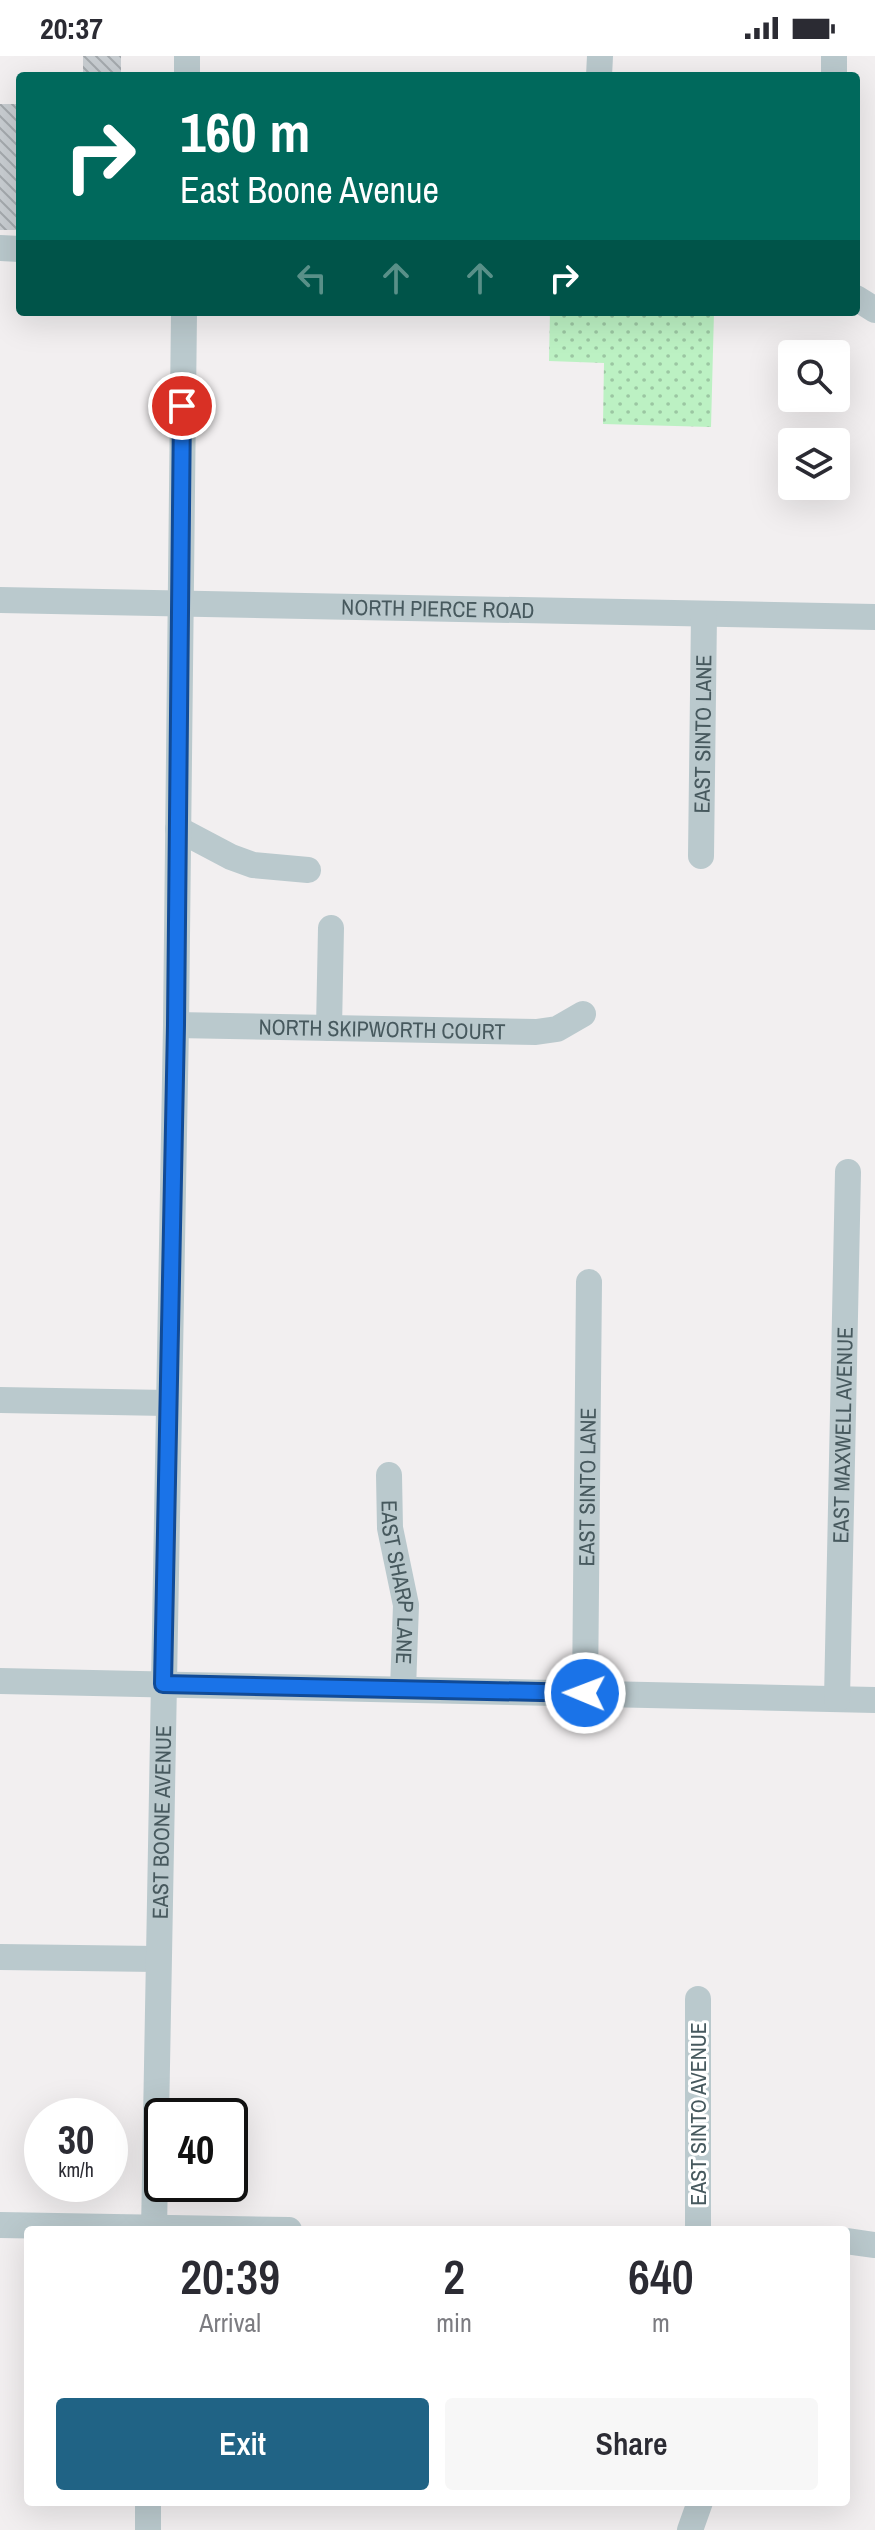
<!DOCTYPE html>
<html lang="en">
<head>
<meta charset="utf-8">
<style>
  :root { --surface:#fff; --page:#f7f7f7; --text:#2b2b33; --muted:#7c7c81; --accent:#206385 }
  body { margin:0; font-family:"Archivo Narrow",sans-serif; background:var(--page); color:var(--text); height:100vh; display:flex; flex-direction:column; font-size:30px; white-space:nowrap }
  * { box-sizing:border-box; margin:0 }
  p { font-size:26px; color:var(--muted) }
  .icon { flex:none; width:44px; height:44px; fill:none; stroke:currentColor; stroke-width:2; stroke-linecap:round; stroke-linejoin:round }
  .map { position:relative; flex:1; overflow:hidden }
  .drawer { position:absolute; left:24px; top:2170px; width:826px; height:280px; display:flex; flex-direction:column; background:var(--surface); border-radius:8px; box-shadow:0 8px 32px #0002 }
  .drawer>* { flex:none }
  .hud { position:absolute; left:16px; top:16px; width:844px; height:244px; border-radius:8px; box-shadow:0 8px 32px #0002; background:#00695c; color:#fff; overflow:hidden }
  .fabs { position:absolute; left:778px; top:284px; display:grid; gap:16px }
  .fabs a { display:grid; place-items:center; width:72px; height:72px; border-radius:8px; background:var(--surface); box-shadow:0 8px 32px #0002; font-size:40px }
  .speed { position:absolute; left:24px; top:2042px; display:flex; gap:16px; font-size:40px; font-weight:700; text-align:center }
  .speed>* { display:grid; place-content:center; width:104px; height:104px; border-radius:50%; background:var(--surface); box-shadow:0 8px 32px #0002; line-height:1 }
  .speed small { font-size:20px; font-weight:400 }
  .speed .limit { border:4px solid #111; border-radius:12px; background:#fff; color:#111 }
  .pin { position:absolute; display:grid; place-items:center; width:68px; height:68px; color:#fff; margin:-34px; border:4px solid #fff; border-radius:50%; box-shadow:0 2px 8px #0007 }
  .me { position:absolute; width:88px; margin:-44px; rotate:271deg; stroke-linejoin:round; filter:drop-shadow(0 0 6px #0008) }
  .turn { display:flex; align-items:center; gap:28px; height:168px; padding:0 32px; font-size:36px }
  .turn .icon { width:104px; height:104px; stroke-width:2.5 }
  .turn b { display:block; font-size:56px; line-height:68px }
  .lanes { display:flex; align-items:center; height:76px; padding:0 32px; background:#0003; justify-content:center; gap:40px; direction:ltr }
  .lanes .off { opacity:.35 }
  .eta { display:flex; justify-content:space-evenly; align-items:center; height:136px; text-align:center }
  .eta b { font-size:48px; font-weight:600; line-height:56px }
  .primary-button { display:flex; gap:16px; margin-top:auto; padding:16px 32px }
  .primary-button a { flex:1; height:92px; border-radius:8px; background:var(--accent); color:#fff; font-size:32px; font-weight:600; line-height:92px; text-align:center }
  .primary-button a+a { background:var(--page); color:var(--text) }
  .status { display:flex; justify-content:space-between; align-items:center; height:56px; padding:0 40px; background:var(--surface); direction:ltr }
  .status svg { height:22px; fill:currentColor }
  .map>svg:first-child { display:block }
  .grass { fill:url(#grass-dots) }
  .building { fill:url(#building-back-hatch) }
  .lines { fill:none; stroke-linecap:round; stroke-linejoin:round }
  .minor { stroke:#bac9cd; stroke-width:26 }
  .route-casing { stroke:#114b97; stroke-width:20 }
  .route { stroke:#1a73e8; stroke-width:14 }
  .labels { text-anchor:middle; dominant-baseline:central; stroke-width:6; stroke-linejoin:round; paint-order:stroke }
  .street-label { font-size:22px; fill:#47595e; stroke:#fff }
</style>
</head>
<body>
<div class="status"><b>20:37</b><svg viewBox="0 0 49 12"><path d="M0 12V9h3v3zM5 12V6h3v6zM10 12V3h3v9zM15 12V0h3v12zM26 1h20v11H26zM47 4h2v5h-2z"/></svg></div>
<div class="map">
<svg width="875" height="2474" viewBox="0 0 875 2474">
  <defs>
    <pattern id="grass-dots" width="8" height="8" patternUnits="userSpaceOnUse" patternTransform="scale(2)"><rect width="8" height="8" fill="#bcf1c3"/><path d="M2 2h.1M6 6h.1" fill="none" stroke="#9bc6a2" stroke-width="1.8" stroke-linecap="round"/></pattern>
    <pattern id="building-back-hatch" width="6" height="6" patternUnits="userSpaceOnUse" patternTransform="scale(2)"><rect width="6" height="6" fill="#c9ced2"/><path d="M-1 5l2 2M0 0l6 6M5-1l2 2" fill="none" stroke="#a5aaae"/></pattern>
  </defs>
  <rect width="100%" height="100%" fill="#f2eff0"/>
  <path class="grass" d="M550 256H714L711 371 603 368 604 307 549 305Z"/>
  <g class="building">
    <rect x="83" y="0" width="38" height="20"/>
    <rect x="0" y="48" width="20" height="126"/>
  </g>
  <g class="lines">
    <g class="minor">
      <path d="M187 20V0"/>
      <path d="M599 20 600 0"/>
      <path d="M834 20V0"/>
      <path d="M0 192 20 193"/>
      <path d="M856 242 875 254"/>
      <path id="s1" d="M0 544 875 561"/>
      <path d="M178 773 231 801 253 809 308 814"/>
      <path id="s2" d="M701 800 704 558"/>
      <path id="s3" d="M176 969 536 976 557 973 583 958"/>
      <path d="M329 972 331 872"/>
      <path d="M0 1344 167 1347"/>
      <path id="s4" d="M389 1419 390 1472 406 1549 403 1633"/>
      <path d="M0 1625 875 1644"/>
      <path id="s5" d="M585 1637 589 1226"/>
      <path id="s6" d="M837 1643 848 1116"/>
      <path d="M0 1901 157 1903"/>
      <path d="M0 2169 289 2174"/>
      <path id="s7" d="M154 2174 176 969 184 256"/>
      <path d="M698 2174V1943"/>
      <path d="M846 2185 875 2189"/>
      <path d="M148 2474V2446"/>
      <path d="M690 2474 700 2446"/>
    </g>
  </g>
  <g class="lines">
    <g class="route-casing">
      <path id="route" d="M182 350 176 969 163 1628 585 1637"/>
    </g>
    <use href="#route" class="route"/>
  </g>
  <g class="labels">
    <g class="street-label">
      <text stroke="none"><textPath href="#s1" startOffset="438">NORTH PIERCE ROAD</textPath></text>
      <text stroke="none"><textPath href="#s2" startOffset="122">EAST SINTO LANE</textPath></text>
      <text stroke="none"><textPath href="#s3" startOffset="206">NORTH SKIPWORTH COURT</textPath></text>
      <text stroke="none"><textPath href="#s6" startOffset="264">EAST MAXWELL AVENUE</textPath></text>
      <text stroke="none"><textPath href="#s5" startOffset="206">EAST SINTO LANE</textPath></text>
      <text stroke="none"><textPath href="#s4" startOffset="108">EAST SHARP LANE</textPath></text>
      <text stroke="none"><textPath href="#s7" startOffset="408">EAST BOONE AVENUE</textPath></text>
      <text transform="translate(698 2058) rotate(-90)">EAST SINTO AVENUE</text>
    </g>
  </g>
</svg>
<div class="fabs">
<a><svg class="icon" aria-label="search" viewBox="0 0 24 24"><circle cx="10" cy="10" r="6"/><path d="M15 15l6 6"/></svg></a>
<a><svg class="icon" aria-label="layers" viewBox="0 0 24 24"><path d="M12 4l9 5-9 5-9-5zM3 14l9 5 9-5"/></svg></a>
</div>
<div class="speed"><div>30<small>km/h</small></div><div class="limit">40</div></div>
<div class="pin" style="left:182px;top:350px;background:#d93025"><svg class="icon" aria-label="arrive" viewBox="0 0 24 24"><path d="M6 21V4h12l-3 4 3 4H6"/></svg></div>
<svg class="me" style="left:585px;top:1637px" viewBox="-20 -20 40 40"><circle r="17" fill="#1a73e8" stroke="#fff" stroke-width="3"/><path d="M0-11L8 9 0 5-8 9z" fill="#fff"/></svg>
<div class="hud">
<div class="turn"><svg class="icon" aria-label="right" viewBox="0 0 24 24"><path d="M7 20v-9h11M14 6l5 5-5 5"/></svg><div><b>160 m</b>East Boone Avenue</div></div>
<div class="lanes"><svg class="icon off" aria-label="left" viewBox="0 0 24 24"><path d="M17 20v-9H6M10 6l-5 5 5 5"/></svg><svg class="icon off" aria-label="ahead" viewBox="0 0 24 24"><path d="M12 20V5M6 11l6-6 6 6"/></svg><svg class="icon off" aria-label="ahead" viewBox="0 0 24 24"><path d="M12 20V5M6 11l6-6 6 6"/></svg><svg class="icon" aria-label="right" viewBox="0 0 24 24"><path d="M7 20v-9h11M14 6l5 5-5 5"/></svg></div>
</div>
<section class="drawer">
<div class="eta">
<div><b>20:39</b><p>Arrival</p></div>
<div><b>2</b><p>min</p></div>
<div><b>640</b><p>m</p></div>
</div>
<div class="primary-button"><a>Exit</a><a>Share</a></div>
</section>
</div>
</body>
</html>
